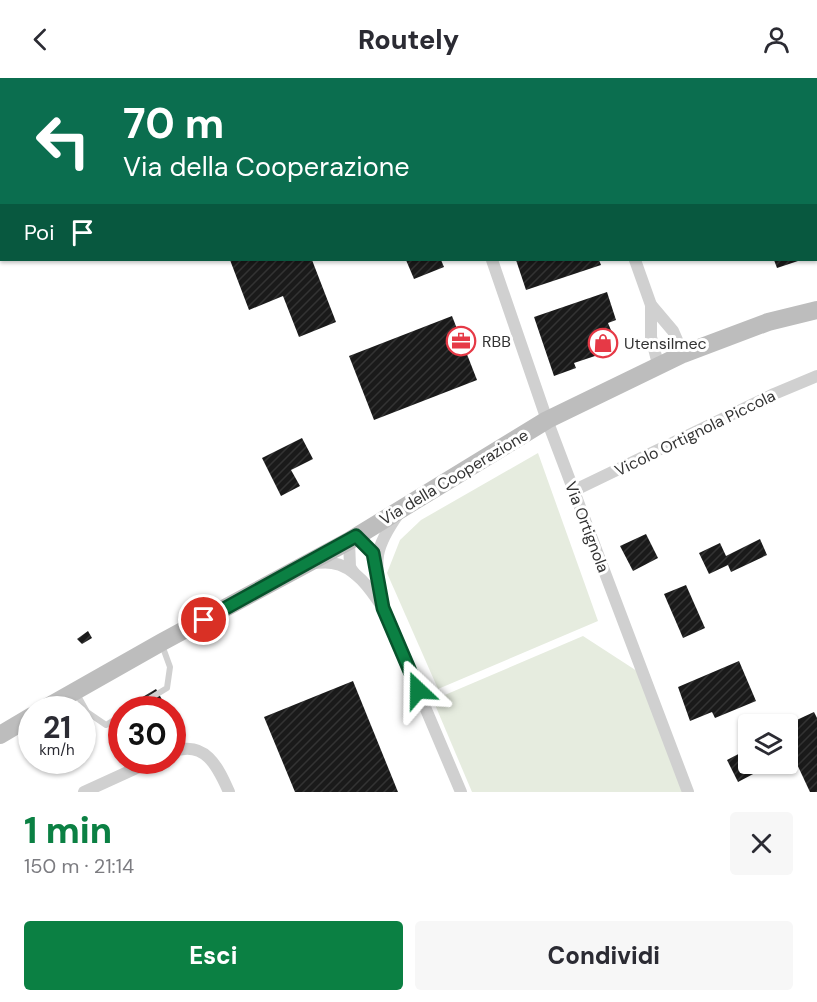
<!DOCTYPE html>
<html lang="it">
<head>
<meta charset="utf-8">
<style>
  :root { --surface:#fff; --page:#f7f7f7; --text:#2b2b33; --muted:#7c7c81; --accent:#0b8043 }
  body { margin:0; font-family:"DM Sans",sans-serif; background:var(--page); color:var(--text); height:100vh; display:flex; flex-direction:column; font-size:22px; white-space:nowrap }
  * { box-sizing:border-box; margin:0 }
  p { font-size:20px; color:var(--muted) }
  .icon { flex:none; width:33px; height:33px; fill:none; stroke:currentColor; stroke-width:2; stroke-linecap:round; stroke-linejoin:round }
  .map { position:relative; height:714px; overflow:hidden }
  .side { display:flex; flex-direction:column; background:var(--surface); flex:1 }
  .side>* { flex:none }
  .hud { position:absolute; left:0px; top:0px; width:818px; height:183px; box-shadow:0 2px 4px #0004; background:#0b6e4f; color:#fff; overflow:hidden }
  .fabs { position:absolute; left:738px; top:636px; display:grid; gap:12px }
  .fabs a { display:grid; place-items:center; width:60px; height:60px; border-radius:6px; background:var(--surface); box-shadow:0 2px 4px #0004; font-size:30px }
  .speed { position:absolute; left:18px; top:618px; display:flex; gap:12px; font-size:30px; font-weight:700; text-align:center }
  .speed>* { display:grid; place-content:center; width:78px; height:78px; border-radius:50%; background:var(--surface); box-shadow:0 2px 4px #0004; line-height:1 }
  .speed small { font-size:15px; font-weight:400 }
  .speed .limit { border:9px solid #d22; background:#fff; color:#111 }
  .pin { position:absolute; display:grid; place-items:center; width:51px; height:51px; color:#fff; margin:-26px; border:3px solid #fff; border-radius:50%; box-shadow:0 2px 6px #0007 }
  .me { position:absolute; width:66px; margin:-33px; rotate:337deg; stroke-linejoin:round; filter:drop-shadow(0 0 4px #0008) }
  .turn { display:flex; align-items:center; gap:21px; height:126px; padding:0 24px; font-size:27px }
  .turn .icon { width:78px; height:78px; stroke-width:2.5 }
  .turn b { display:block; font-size:42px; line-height:51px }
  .then { display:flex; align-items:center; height:57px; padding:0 24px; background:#0003; gap:12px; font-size:22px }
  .round { display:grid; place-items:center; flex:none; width:63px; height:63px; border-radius:6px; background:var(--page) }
  .overview { display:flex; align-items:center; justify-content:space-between; height:102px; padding:0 24px }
  h1 { font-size:36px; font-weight:800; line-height:45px; color:var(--accent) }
  .action { display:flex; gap:12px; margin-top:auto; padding:12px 24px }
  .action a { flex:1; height:69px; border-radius:6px; background:var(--accent); color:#fff; font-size:24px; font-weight:800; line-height:69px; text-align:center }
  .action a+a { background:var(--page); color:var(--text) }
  header { display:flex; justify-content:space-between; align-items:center; height:78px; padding:0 24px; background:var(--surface); font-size:27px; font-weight:800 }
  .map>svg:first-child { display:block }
  .green { fill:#e6ecdf }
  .building { fill:url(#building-hatch) }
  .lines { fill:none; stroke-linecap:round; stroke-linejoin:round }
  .lane { stroke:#d0d0d0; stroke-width:6 }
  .street { stroke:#d0d0d0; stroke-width:12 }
  .secondary { stroke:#bdbdbd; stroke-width:18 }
  .route-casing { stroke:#07532c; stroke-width:15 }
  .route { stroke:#0b8043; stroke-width:10 }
  .labels { text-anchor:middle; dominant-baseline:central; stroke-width:6; stroke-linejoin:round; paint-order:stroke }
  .poi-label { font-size:16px; fill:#333; stroke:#fff; text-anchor:start }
  .street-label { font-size:16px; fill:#333; stroke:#fff }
</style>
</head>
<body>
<header><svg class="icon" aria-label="back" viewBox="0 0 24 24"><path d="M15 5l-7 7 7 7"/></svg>Routely<svg class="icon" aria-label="person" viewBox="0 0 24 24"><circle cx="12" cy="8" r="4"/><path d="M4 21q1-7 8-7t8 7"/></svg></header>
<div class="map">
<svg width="817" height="714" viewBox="0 0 817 714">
  <defs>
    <pattern id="building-hatch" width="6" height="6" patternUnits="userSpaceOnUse" patternTransform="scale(1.5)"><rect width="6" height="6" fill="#1a1a1a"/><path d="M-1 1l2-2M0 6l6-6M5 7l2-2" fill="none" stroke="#333"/></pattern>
  </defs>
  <rect width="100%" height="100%" fill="#fff"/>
  <g class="green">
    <path d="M538 375 598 543 438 611 387 495 400 462 421 442Z"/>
    <path d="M583 558 640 595 686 714H472L433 622Z"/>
  </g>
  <g class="building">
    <path d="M230 182H312L336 244 299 259 283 218 249 232Z"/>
    <path d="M406 182H441L444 189 414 201Z"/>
    <path d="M516 182H599L601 187 526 212Z"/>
    <path d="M774 182H801L777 190Z"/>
    <path d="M607 214 616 242 608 245 613 257 605 260 607 267 596 271 598 277 574 285 576 290 554 298 534 239Z"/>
    <path d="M452 238 477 302 374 342 349 278Z"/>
    <path d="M302 360 313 381 291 392 300 408 281 418 262 380Z"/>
    <path d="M646 456 658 480 633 493 620 468Z"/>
    <path d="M760 461 767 477 731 494 728 487 709 496 699 475 720 465 726 478Z"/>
    <path d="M686 507 705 550 683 560 664 516Z"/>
    <path d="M88 553 92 560 82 566 77 561Z"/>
    <path d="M739 583 756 623 715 640 712 634 690 643 678 609Z"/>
    <path d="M353 603 398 714H295L264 639Z"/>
    <path d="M156 611 168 632H128L126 629Z"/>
    <path d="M814 634 817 640V714H810L788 667V646Z"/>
    <path d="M746 672 748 678V686H752L757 694 738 704 727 682Z"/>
  </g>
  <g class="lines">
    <g class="lane">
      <path d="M77 616 87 634 106 647 122 637"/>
      <path d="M131 632 167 610 170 589 162 567"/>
    </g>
    <g class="street">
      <path d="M433 0V2"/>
      <path d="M586 0V2"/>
      <path d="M492 182 547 342 688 714"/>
      <path d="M635 182 651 227V259L658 286"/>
      <path d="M651 227 673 253 683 276"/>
      <path d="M573 413 774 316 817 298"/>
      <path d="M356 458 373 475 376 485"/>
      <path d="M349 463 350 489 354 495"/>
      <path d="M312 485C318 485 326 484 332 485 355 488 371 512 383 530L461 714"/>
      <path d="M383 526C375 482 372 473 399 435"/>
      <path d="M172 674C205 661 218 689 229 714"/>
      <path d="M84 714 154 682"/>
    </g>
    <g class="secondary">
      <path d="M42 632 162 564 349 463 547 342 683 276 768 244 817 232"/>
      <path d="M0 657 32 638"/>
    </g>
  </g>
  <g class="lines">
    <g class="route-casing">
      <path id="route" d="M204 542 356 458 373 475 383 530 418 612"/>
    </g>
    <use href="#route" class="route"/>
  </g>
  <defs>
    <g id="office-ring" transform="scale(1.5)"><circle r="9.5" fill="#fff" stroke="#e63946" stroke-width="1.5"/><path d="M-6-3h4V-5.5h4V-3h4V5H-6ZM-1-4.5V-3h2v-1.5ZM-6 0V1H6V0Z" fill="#e63946"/></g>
    <g id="shop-ring" transform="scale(1.5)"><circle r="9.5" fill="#fff" stroke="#e63946" stroke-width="1.5"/><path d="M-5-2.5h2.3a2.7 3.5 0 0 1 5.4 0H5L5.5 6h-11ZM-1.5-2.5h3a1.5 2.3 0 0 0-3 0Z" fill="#e63946"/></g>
  </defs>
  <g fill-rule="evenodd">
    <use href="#office-ring" x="461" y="263"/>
    <use href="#shop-ring" x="603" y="265"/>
  </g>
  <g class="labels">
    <g class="poi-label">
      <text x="482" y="263">RBB</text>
      <text x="624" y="265">Utensilmec</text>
    </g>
    <g class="street-label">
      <text transform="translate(695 355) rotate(-26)">Vicolo Ortignola Piccola</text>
      <text transform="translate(454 399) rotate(-31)">Via della Cooperazione</text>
      <text transform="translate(587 449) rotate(69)">Via Ortignola</text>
    </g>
  </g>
</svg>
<div class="fabs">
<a><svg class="icon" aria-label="layers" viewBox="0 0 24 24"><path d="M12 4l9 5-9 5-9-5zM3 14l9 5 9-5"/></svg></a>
</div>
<div class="speed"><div>21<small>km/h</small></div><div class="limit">30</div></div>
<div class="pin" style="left:204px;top:542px;background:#d93025"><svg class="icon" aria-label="arrive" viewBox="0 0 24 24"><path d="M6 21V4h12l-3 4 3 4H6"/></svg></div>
<svg class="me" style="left:418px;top:612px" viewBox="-20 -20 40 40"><path d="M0-17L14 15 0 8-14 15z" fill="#0b8043" stroke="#fff" stroke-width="4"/></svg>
<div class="hud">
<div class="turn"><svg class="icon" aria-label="left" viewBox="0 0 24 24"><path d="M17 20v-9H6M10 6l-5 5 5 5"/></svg><div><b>70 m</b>Via della Cooperazione</div></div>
<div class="then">Poi<svg class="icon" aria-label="arrive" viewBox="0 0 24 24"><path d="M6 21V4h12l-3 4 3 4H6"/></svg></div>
</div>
</div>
<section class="side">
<div class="overview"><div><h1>1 min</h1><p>150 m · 21:14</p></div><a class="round"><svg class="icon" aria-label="close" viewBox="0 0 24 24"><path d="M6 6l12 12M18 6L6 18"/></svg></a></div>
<div class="action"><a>Esci</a><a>Condividi</a></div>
</section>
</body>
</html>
